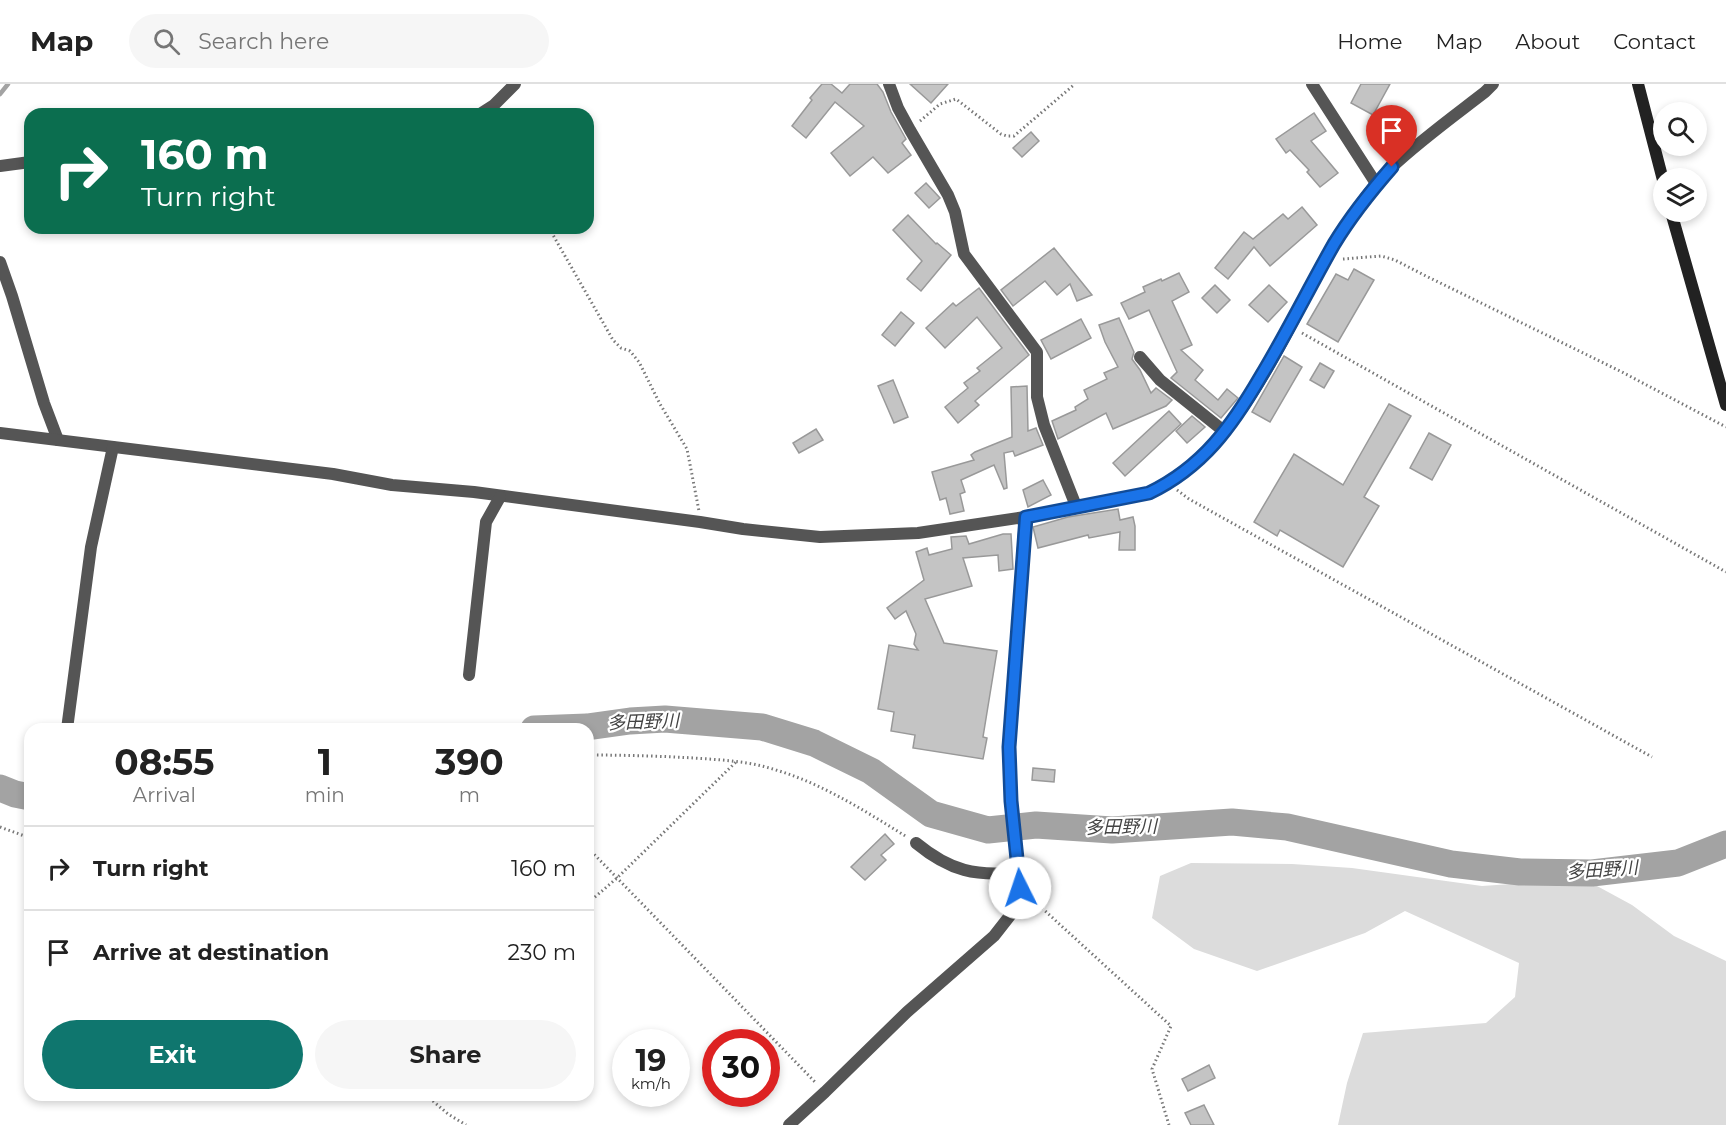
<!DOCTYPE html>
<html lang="en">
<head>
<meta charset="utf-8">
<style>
  :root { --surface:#fff; --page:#f6f6f6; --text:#222; --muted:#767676; --line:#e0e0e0; --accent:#0f766e }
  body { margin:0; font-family:Montserrat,"Noto Sans JP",sans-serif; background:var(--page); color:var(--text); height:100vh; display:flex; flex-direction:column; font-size:22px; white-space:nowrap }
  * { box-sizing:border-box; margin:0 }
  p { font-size:20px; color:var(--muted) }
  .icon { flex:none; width:33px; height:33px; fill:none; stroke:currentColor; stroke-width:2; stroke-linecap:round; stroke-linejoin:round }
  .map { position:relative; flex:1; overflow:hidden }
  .side { position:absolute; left:24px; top:639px; width:570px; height:378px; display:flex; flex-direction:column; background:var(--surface); border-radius:18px; box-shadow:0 3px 9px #0003 }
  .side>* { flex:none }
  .banner { position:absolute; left:24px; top:24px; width:570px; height:126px; border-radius:18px; box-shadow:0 3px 9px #0003; background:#0b6e4f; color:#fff; overflow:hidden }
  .buttons { position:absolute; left:1653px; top:18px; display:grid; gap:12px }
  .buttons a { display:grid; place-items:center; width:54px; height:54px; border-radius:50%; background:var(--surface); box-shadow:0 3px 9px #0003; font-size:30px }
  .speed { position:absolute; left:612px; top:945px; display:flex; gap:12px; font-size:30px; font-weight:700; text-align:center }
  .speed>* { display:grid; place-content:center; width:78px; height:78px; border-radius:50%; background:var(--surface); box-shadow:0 3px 9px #0003; line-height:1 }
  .speed small { font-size:15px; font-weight:400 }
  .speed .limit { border:9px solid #d22; background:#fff; color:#111 }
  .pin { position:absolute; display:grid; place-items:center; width:51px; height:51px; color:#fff; margin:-62px -26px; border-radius:50% 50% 50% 0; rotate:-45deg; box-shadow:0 0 6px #0007 }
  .pin .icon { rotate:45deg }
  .me { position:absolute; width:66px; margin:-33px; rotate:356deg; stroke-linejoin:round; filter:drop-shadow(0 0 4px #0008) }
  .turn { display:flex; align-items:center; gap:21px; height:126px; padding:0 18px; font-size:27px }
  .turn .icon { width:78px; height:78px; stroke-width:2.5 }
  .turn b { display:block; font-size:42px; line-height:51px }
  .eta { display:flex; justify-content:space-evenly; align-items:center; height:102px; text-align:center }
  .eta b { font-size:36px; font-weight:700; line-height:42px }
  .action { display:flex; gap:12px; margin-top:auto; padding:12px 18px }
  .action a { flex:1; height:69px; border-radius:36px; background:var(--accent); color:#fff; font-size:24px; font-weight:700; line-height:69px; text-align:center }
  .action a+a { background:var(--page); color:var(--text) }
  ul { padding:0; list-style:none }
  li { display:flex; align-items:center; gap:18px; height:84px; padding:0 18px; border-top:2px solid var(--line) }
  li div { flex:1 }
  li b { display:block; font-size:22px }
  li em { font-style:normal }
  header { display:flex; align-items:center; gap:36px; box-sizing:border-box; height:84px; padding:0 30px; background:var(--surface); border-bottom:2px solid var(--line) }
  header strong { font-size:28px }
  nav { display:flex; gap:33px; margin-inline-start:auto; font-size:21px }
  .search { width:420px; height:54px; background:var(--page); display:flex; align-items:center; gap:15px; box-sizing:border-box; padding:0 21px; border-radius:33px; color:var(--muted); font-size:22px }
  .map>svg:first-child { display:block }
  .green { fill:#dcdcdc }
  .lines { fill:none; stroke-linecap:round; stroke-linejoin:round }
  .stream { stroke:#a3a3a3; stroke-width:4.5 }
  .river { stroke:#a3a3a3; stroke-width:27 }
  .building { fill:#c4c4c4; stroke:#999; stroke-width:1.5 }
  .path { stroke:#777; stroke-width:3; stroke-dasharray:1.5 3; stroke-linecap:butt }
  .street { stroke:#555; stroke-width:12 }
  .secondary { stroke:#222; stroke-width:12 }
  .route-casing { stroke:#114b97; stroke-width:15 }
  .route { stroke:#1a73e8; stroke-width:10 }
  .labels { text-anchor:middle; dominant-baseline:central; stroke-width:4.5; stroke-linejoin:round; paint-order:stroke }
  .water-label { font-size:18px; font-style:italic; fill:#444; stroke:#fff }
</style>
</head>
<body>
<header>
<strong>Map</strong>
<div class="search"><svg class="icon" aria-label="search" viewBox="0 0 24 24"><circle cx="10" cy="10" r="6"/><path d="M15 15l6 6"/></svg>Search here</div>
<nav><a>Home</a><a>Map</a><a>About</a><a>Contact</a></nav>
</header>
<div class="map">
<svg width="1726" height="1041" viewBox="0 0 1726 1041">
  <rect width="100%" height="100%" fill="#fff"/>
  <path class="green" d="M1191 779 1292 780 1352 784 1482 802 1555 797 1597 802 1632 821 1674 852 1726 877V1041H1338L1347 999 1363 949 1486 939 1515 913 1519 879 1405 827 1365 849 1257 887 1194 865 1152 834 1160 792Z"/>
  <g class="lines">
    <path class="stream" d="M0 10 8 0"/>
    <g class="river">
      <path d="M534 645 587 643 630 637 665 635 762 643 814 659 871 687 931 730 988 746 1036 741 1112 746 1232 738 1287 743 1451 780 1520 788 1592 789 1678 779 1726 760"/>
      <path d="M0 704 15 710 30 713"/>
    </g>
  </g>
  <g class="building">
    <path d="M822 0H831L842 9 850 0H877L883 8 891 28 906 55 902 59 911 71 888 89 873 73 850 92 831 69 864 42 835 18 806 54 792 42 812 16 810 14Z"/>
    <path d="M910 0H948L931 19Z"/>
    <path d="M1361 0H1390L1373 31 1351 19Z"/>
    <path d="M1314 29 1326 47 1311 57 1338 89 1320 103 1307 88 1309 86 1290 66 1286 69 1276 55Z"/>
    <path d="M1031 48 1039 57 1022 73 1013 64Z"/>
    <path d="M926 99 940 114 929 124 915 109Z"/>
    <path d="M1302 123 1317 141 1270 182 1254 163 1228 195 1215 184 1244 148 1253 155 1283 130 1288 135Z"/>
    <path d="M908 131 936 160 937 159 951 171 921 207 907 195 922 177 893 146Z"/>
    <path d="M1054 164 1092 211 1077 217 1070 200 1057 211 1045 197 1013 222 1001 206Z"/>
    <path d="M1354 185 1374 196 1338 258 1307 240 1336 190 1348 196Z"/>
    <path d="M1179 189 1189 208 1172 217 1192 261 1181 266 1203 286 1195 296 1218 316 1227 305 1238 314 1221 334 1171 294 1177 288 1149 226 1129 235 1121 219 1145 208 1143 203 1161 195 1162 197Z"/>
    <path d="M1215 201 1230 216 1217 229 1202 214Z"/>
    <path d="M1269 201 1287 218 1268 238 1249 221Z"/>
    <path d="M979 204 1029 271 975 317 979 321 958 339 945 323 968 304 964 299 980 287 977 284 1002 264 977 233 945 264 926 244 953 219 956 222Z"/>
    <path d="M901 228 914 239 895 262 882 251Z"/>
    <path d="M1119 234 1134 268 1132 275 1140 286 1151 309 1156 304 1172 316 1166 322 1113 345 1106 329 1058 355 1052 337 1076 326 1075 323 1088 315 1084 306 1107 295 1104 289 1118 283 1105 258 1099 241Z"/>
    <path d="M1081 235 1091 254 1051 275 1041 256Z"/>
    <path d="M1284 272 1302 283 1270 338 1252 328Z"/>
    <path d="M1320 279 1334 287 1324 304 1310 296Z"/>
    <path d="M893 296 908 333 894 339 878 302Z"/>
    <path d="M1027 302 1028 347 1036 344 1043 361 1015 372 1013 367 1004 369 1007 404 1004 405 994 381 961 396 965 408 960 410 964 427 950 430 946 414 940 416 932 388 974 376 971 371 975 368 1012 353 1011 303Z"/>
    <path d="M1389 320 1411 332 1364 413 1379 422 1343 483 1280 446 1277 452 1254 438 1294 370 1343 401Z"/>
    <path d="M1169 327 1181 340 1125 392 1113 379Z"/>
    <path d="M1192 332 1205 343 1187 359 1176 347Z"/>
    <path d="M816 345 823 356 799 369 793 359Z"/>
    <path d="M1429 349 1451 361 1432 396 1410 384Z"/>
    <path d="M1043 396 1051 411 1028 423 1023 406Z"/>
    <path d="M1118 425 1120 436 1133 433 1135 442V466H1119L1120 448 1089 454 1088 451 1038 464 1033 443 1068 433Z"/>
    <path d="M1003 450H1011L1013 485 999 487 998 471 963 474 972 502 925 515 944 559 997 567 983 653 987 654 983 675 913 664 915 651 891 647 894 628 878 625 889 561 918 566 914 560 916 550 906 527 895 535 887 524 924 496 916 468 927 464 929 471 952 465 951 453 966 452 969 460Z"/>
    <path d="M1033 684 1055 686 1054 698 1032 696Z"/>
    <path d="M885 750 894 760 881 771 886 776 865 796 851 783Z"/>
    <path d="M1209 981 1215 994 1188 1007 1182 995Z"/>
    <path d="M1204 1021 1214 1041H1191L1185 1029Z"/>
  </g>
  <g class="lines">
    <g class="path">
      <path d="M920 37 940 20 956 15 1001 50 1007 52H1014L1075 0"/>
      <path d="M549 144 613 256 621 264 630 267 639 278 660 320 687 365 699 427"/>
      <path d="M1343 175 1381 172 1395 176 1426 192 1622 288 1726 343"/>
      <path d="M1302 249 1726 488"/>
      <path d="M1177 406 1189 415 1652 673"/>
      <path d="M588 671C623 671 659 672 694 674 722 676 749 677 776 686 823 700 865 727 907 753"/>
      <path d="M0 743 30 754"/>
      <path d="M588 764 816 999"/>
      <path d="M1032 815 1171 942 1152 985 1169 1041"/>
      <path d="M588 819 617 794 737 677"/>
      <path d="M426 1011 448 1030 466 1041"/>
    </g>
    <g class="street">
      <path d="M889 0 898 24 910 46 948 111 955 128 964 170 1037 268V313L1044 341 1076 422"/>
      <path d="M1312 0 1377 101"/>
      <path d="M480 30 494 21 515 0"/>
      <path d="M0 82 30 78"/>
      <path d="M0 178 12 212 44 319 58 356"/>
      <path d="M1140 273 1160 296 1225 348"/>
      <path d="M0 349 333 390 392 401 474 408 700 438 743 445 820 453 918 449 1025 433 1149 409C1251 360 1289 228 1348 139 1360 119 1376 98 1393 82 1422 55 1454 32 1485 8L1493 0"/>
      <path d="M469 591 486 438 500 413"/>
      <path d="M67 645 91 463 113 363"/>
      <path d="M916 759C950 787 976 793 1019 788"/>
      <path d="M789 1041 825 1008 907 928 994 852 1012 829 1018 815 1020 804 1018 780 1011 717 1009 663 1025 433"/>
    </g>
    <g class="secondary">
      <path d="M1638 0 1664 100"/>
      <path d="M1671 128 1726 321"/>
    </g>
  </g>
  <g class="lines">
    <g class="route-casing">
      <path id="route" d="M1020 804 1011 717 1009 663 1026 433 1149 409C1203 383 1232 342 1261 292 1287 249 1309 204 1334 160 1351 132 1371 107 1392 83"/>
    </g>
    <use href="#route" class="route"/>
  </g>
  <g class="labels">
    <g class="water-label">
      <text transform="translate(643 638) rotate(-2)">多田野川</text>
      <text transform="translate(1121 743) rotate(-1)">多田野川</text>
      <text transform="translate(1602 786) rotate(-4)">多田野川</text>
    </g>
  </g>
</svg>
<div class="buttons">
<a><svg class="icon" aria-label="search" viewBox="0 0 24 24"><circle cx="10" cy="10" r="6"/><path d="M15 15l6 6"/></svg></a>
<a><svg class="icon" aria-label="layers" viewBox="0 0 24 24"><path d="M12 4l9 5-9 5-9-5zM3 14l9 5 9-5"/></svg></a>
</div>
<div class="speed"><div>19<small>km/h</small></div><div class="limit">30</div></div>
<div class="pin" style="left:1392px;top:83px;background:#d93025"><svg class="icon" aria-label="arrive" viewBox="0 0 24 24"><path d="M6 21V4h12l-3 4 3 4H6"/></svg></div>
<svg class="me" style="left:1020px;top:804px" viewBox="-20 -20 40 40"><circle r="19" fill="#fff"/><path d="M0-13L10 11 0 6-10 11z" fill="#1a73e8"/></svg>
<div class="banner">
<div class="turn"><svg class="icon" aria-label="right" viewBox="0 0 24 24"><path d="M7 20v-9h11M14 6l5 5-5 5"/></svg><div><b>160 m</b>Turn right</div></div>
</div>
<section class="side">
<div class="eta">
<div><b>08:55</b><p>Arrival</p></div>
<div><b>1</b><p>min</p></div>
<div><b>390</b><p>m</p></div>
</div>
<ul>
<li><svg class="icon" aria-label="right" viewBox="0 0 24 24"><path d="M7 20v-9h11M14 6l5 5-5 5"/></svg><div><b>Turn right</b></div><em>160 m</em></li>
<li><svg class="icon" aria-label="arrive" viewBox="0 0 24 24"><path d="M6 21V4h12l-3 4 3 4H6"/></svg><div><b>Arrive at destination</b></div><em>230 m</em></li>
</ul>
<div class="action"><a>Exit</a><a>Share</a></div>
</section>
</div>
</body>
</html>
